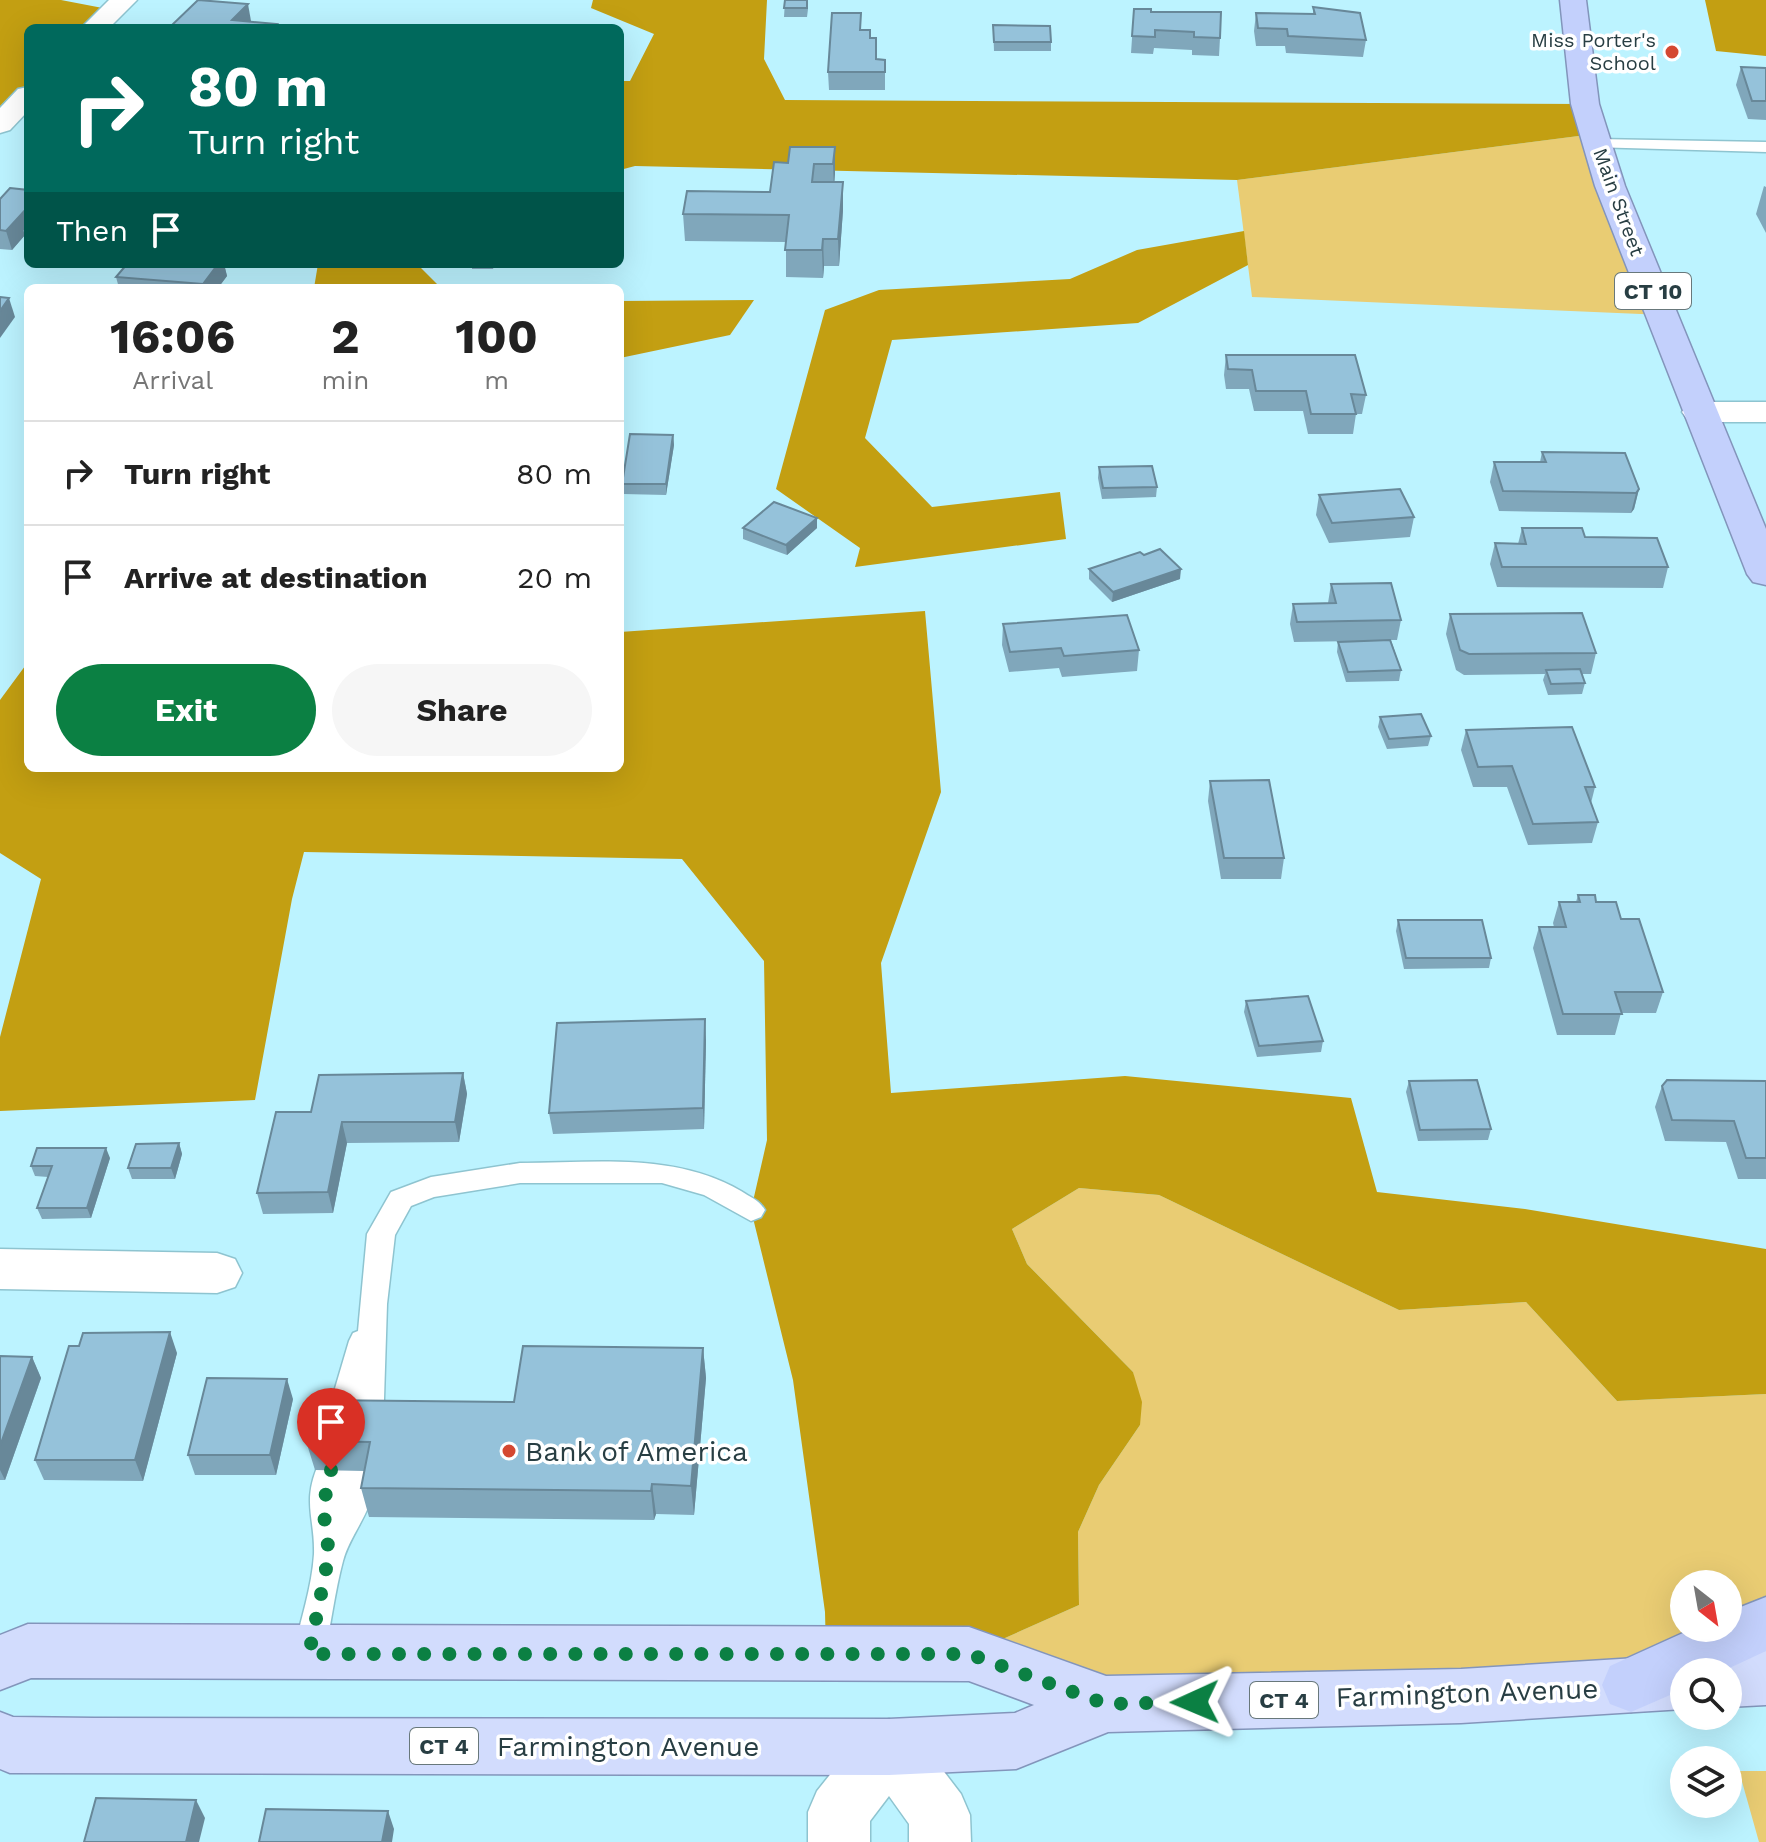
<!DOCTYPE html>
<html lang="en">
<head>
<meta charset="utf-8">
<style>
  :root { --surface:#fff; --page:#f6f6f6; --text:#222; --muted:#767676; --line:#e0e0e0; --accent:#0b8043 }
  body { margin:0; font-family:"Work Sans",sans-serif; background:var(--page); color:var(--text); height:100vh; display:flex; flex-direction:column; font-size:30px; white-space:nowrap }
  * { box-sizing:border-box; margin:0 }
  p { font-size:26px; color:var(--muted) }
  .icon { flex:none; width:44px; height:44px; fill:none; stroke:currentColor; stroke-width:2; stroke-linecap:round; stroke-linejoin:round }
  .map { position:relative; flex:1; overflow:hidden }
  .sheet { position:absolute; left:24px; top:284px; width:600px; height:488px; display:flex; flex-direction:column; background:var(--surface); border-radius:12px; box-shadow:0 8px 32px #0002 }
  .sheet>* { flex:none }
  .banner { position:absolute; left:24px; top:24px; width:600px; height:244px; border-radius:12px; box-shadow:0 8px 32px #0002; background:#00695c; color:#fff; overflow:hidden }
  .needle { width:52px; rotate:149deg }
  .fabs { position:absolute; left:1670px; top:1570px; display:grid; gap:16px }
  .fabs a { display:grid; place-items:center; width:72px; height:72px; border-radius:50%; background:var(--surface); box-shadow:0 8px 32px #0002; font-size:40px }
  .pin { position:absolute; display:grid; place-items:center; width:68px; height:68px; color:#fff; margin:-82px -34px; border-radius:50% 50% 50% 0; rotate:-45deg; box-shadow:0 0 8px #0007 }
  .pin .icon { rotate:45deg }
  .me { position:absolute; width:88px; margin:-44px; rotate:269deg; stroke-linejoin:round; filter:drop-shadow(0 0 6px #0008) }
  .turn { display:flex; align-items:center; gap:28px; height:168px; padding:0 32px; font-size:36px }
  .turn .icon { width:104px; height:104px; stroke-width:2.5 }
  .turn b { display:block; font-size:56px; line-height:68px }
  .then { display:flex; align-items:center; height:76px; padding:0 32px; background:#0003; gap:16px; font-size:30px }
  .eta { display:flex; justify-content:space-evenly; align-items:center; height:136px; text-align:center }
  .eta b { font-size:48px; font-weight:700; line-height:56px }
  .button { display:flex; gap:16px; margin-top:auto; padding:16px 32px }
  .button a { flex:1; height:92px; border-radius:48px; background:var(--accent); color:#fff; font-size:32px; font-weight:700; line-height:92px; text-align:center }
  .button a+a { background:var(--page); color:var(--text) }
  ul { padding:0; list-style:none }
  li { display:flex; align-items:center; gap:24px; height:104px; padding:0 32px; border-top:2px solid var(--line) }
  li div { flex:1 }
  li b { display:block; font-size:30px }
  li em { font-style:normal }
  .map>svg:first-child { display:block }
  .green { fill:#e9cc73; fill-rule:evenodd }
  .forest { fill:#c39f12 }
  .lines { fill:none; stroke-linecap:round; stroke-linejoin:round }
  .service-casing { stroke:#8ec4d0; stroke-width:3 }
  .minor-casing { stroke:#8ec4d0; stroke-width:3 }
  .primary-casing { stroke:#8395bb; stroke-width:3 }
  .trunk-casing { stroke:#8395bb; stroke-width:3 }
  .service { fill:#fff; fill-rule:evenodd }
  .minor { fill:#fff; fill-rule:evenodd }
  .primary { fill:#d2dcfd; fill-rule:evenodd }
  .trunk { fill:#c3d0fc; fill-rule:evenodd }
  .wall { fill:#80a7bb }
  .shaded-wall { fill:#688899 }
  .building { fill:#95c2da; stroke:#688899; stroke-width:2 }
  .route { stroke:#0b8043; stroke-width:14; stroke-dasharray:0 25.2 }
  .poi-dot { fill:#d44831; stroke:#fff; stroke-width:3 }
  .labels { text-anchor:middle; dominant-baseline:central; stroke-width:7; stroke-linejoin:round; paint-order:stroke }
  .far-poi-label { font-size:20px; fill:#283e43; stroke:#fff; text-anchor:end }
  .far-street-label { font-size:20px; fill:#283e43; stroke:#fff }
  .shield { fill:#fff; stroke:#68787b; stroke-width:2 }
  .shield-label { font-size:22px; font-weight:bold; fill:#283e43 }
  .near-poi-label { font-size:28px; fill:#283e43; stroke:#fff; text-anchor:start }
  .near-street-label { font-size:28px; fill:#283e43; stroke:#fff }
</style>
</head>
<body>
<div class="map">
<svg width="1766" height="1842" viewBox="0 0 1766 1842">
  <rect width="100%" height="100%" fill="#bcf3ff"/>
  <g class="green">
    <path d="M1594 134 1664 315 1252 297 1237 180Z"/>
    <path d="M1079 1188 1159 1195 1399 1310 1526 1302 1617 1401 1766 1394V1623L1631 1685 1106 1704 969 1654 1079 1605 1078 1532 1099 1485 1140 1425 1133 1372 1027 1264 1012 1229ZM1684 1584H1728V1628H1684Z"/>
    <path d="M1739 1771H1766V1842H1759Z"/>
  </g>
  <g class="forest">
    <path d="M0 0H61L113 10 94 28H28V95L0 124Z"/>
    <path d="M593 0H767L764 59 785 100 1585 104 1594 134 1237 180 635 166 620 170V81H630L654 34 591 8Z"/>
    <path d="M1705 0H1766V56L1716 51Z"/>
    <path d="M1244 231 1248 265 1138 323 892 340 865 438 932 507 1060 492 1066 539 855 567 860 548 776 489 825 310 879 290 1070 279 1137 250Z"/>
    <path d="M318 264H417L441 288H314Z"/>
    <path d="M754 300 730 335 620 358V301Z"/>
    <path d="M925 611 941 792 881 963 891 1093 1125 1076 1351 1098 1377 1192 1525 1209 1766 1249V1394L1617 1401 1526 1302 1399 1310 1159 1195 1079 1188 1012 1229 1027 1264 1133 1372 1142 1402 1140 1425 1099 1485 1078 1532 1079 1605 969 1654 826 1653 825 1612 793 1380 751 1210 767 1140 764 961 682 859 304 852 292 899 255 1100 0 1111V1037L41 879 0 853V700L28 662V768H620V632Z"/>
  </g>
  <g class="lines">
    <g class="service-casing">
      <g id="service">
        <path d="M1597 139 1766 142V152L1591 147V141Z"/>
        <path d="M520 1163C594 1163 674 1152 741 1191 750 1197 759 1200 765 1210L761 1217 751 1221 704 1195 662 1183H520L434 1197 411 1206 395 1235 387 1304 383 1430 378 1439 368 1442 358 1439 353 1426 348 1438 338 1441 328 1438 323 1429 349 1341 353 1333 358 1331 367 1234 391 1192 431 1177Z"/>
        <path d="M331 1457 342 1461 345 1468 348 1461 359 1457 370 1461C387 1497 351 1529 343 1561 335 1591 331 1623 325 1654L320 1664 309 1669 298 1664 293 1654C300 1622 312 1587 314 1554 315 1517 301 1501 320 1461Z"/>
      </g>
    </g>
    <g class="minor-casing">
      <g id="minor">
        <path d="M109 0H137L109 28H81Z"/>
        <path d="M28 87V111L10 130 0 133V108L18 89Z"/>
        <path d="M1699 402H1766V422H1699L1687 419 1682 412 1687 405Z"/>
        <path d="M0 1249 217 1253 235 1259 242 1273 235 1287 217 1293 0 1289Z"/>
        <path d="M889 1719 910 1727 961 1794 970 1815 971 1842H909V1824L889 1796 870 1821V1842H808V1812L817 1791 868 1727Z"/>
      </g>
    </g>
    <g class="primary-casing">
      <path id="primary" d="M28 1624 969 1627 1106 1676 1461 1669 1684 1655 1706 1665 1707 1661 1728 1653 1766 1651V1705L1728 1707V1672H1684V1709L1461 1723 1108 1732 1016 1769 889 1775 10 1773 0 1769V1712L13 1717 94 1718 889 1719 1015 1713 1034 1705 969 1681 31 1678 0 1690V1635Z"/>
    </g>
    <g class="trunk-casing">
      <g id="trunk">
        <path d="M1560 0H1586L1599 104 1625 186 1766 529V585L1753 582 1747 574 1595 186 1571 104Z"/>
        <path d="M1766 1597V1651L1721 1672H1684V1689L1631 1712 1610 1704 1602 1685 1610 1666 1694 1628H1728V1612Z"/>
      </g>
    </g>
    <use href="#service" class="service"/>
    <use href="#minor" class="minor"/>
    <use href="#primary" class="primary"/>
    <use href="#trunk" class="trunk"/>
  </g>
  <g class="wall">
    <path d="M785 0 808 9 807 17H784Z"/>
    <path d="M1313 7 1366 40 1363 57 1286 53 1285 46H1256L1254 31 1256 13 1313 14Z"/>
    <path d="M1134 9 1151 12 1220 38 1219 56 1192 55V50L1154 48 1153 54 1131 53Z"/>
    <path d="M993 25 1051 42V51H994Z"/>
    <path d="M861 30 870 38 876 59 885 60V90H829L828 72Z"/>
    <path d="M1741 67 1766 68V120L1748 119 1736 85Z"/>
    <path d="M835 147 834 182 843 210 839 266H824L823 278 786 277V242L685 241 683 214 770 192 788 163Z"/>
    <path d="M1764 186 1766 187V233L1756 214Z"/>
    <path d="M28 190V247L25 235 12 250 0 249V199Z"/>
    <path d="M127 264H224L227 276 218 288H119L116 277Z"/>
    <path d="M472 264H495L493 269H472Z"/>
    <path d="M1226 355 1366 395 1362 414H1356L1353 434H1308L1303 411H1254L1249 389H1226L1224 375Z"/>
    <path d="M673 435 674 445 666 495 623 494 622 484Z"/>
    <path d="M1542 452 1639 489 1634 509 1631 513 1499 511 1490 482 1494 462H1540Z"/>
    <path d="M1099 467 1157 487 1156 497 1102 499 1098 478Z"/>
    <path d="M1319 495 1414 517 1410 537 1329 543 1316 515Z"/>
    <path d="M817 518V528L787 555 743 539V528Z"/>
    <path d="M1522 528 1585 537 1668 567 1663 588 1497 587 1490 564 1495 543 1518 544Z"/>
    <path d="M1144 555 1180 579 1112 602 1089 579V569Z"/>
    <path d="M1331 584 1401 620 1397 640H1391L1401 670 1399 681 1346 682 1337 652 1338 642 1357 641 1294 642 1290 624 1293 604 1328 603Z"/>
    <path d="M1450 614 1596 653 1591 674H1581L1585 683 1582 694 1548 695 1543 680 1545 674 1464 675 1456 670 1446 634Z"/>
    <path d="M1003 624 1139 650 1137 671 1062 677 1059 668 1009 672 1002 645Z"/>
    <path d="M1380 717 1431 736 1428 746 1387 749 1378 727Z"/>
    <path d="M1466 730 1595 787 1591 803 1598 822 1592 843 1528 845 1507 787H1473L1461 750Z"/>
    <path d="M1210 781 1284 858 1281 879H1221L1208 801Z"/>
    <path d="M1578 895 1596 902 1621 919 1663 992 1656 1013H1621L1615 1035H1557L1533 948 1539 927H1554L1553 923 1559 902H1576Z"/>
    <path d="M1398 920 1491 958 1489 968 1404 969 1396 931Z"/>
    <path d="M1246 1001 1323 1041 1321 1052 1257 1057 1244 1012Z"/>
    <path d="M706 1040 704 1129 553 1134 549 1113Z"/>
    <path d="M463 1073 467 1094 459 1142 347 1143 333 1213 263 1214 257 1193 311 1112Z"/>
    <path d="M1409 1081 1491 1129 1488 1140 1418 1141 1406 1092Z"/>
    <path d="M1766 1081V1179H1738L1726 1142 1665 1141 1655 1107 1662 1086Z"/>
    <path d="M179 1143 182 1154 175 1179H132L128 1168Z"/>
    <path d="M110 1158 91 1218 42 1219 37 1208 48 1177 35 1176 31 1166Z"/>
    <path d="M703 1348 706 1378 694 1515 656 1514 654 1520 369 1517 361 1488 364 1471 315 1470 306 1441 514 1402Z"/>
    <path d="M177 1353 143 1481 44 1480 35 1460Z"/>
    <path d="M0 1356 32 1357 41 1378 5 1480H0Z"/>
    <path d="M293 1399 276 1475H195L188 1455Z"/>
  </g>
  <g class="shaded-wall">
    <path d="M248 4 251 21 244 28 232 20Z"/>
    <path d="M835 147V174L834 191 833 164Z"/>
    <path d="M843 182V210L839 266 838 239Z"/>
    <path d="M28 207V231L23 230 25 235 12 250 6 231Z"/>
    <path d="M823 239 824 266 823 278 822 250Z"/>
    <path d="M218 264H224L227 276 218 288H204L203 284Z"/>
    <path d="M9 298 15 317 0 338V311Z"/>
    <path d="M673 435 674 445 666 495V484Z"/>
    <path d="M1639 489 1634 509 1631 513 1636 493Z"/>
    <path d="M817 518V528L787 555 786 545Z"/>
    <path d="M1181 569 1180 579 1112 602 1113 592Z"/>
    <path d="M705 1019 706 1040 704 1129 703 1108Z"/>
    <path d="M463 1073 467 1094 459 1142 455 1122Z"/>
    <path d="M342 1122 347 1143 333 1213 328 1192Z"/>
    <path d="M179 1143 182 1154 175 1179 171 1168Z"/>
    <path d="M106 1148 110 1158 91 1218 87 1208Z"/>
    <path d="M170 1332 177 1353 143 1481 135 1460Z"/>
    <path d="M703 1348 706 1378 694 1515 691 1486Z"/>
    <path d="M32 1357 41 1378 5 1480 0 1470V1446Z"/>
    <path d="M287 1379 293 1399 276 1475 270 1455Z"/>
    <path d="M652 1484 656 1514 654 1520 651 1491Z"/>
    <path d="M196 1800 205 1818 199 1842H186Z"/>
    <path d="M388 1811 394 1829 392 1842H382Z"/>
  </g>
  <g class="building">
    <path d="M198 0 248 4 232 20 277 24 273 28H178L180 26 172 25Z"/>
    <path d="M785 0H807V8H784Z"/>
    <path d="M1313 7 1360 13 1366 40 1288 36 1287 29 1258 28 1256 13 1315 14Z"/>
    <path d="M1134 9H1151V12H1221L1220 38 1194 37V32L1155 30V37L1132 36Z"/>
    <path d="M832 13H861L860 30H870V38H876V59L885 60V72H828Z"/>
    <path d="M993 25 1050 26 1051 42H994Z"/>
    <path d="M1741 67 1766 68V101H1752Z"/>
    <path d="M790 147H835L833 164H814L812 182H843L838 239H823L822 250H785L789 215 683 214 687 191 770 192 774 162 788 163Z"/>
    <path d="M10 188 28 190V207L6 231 0 230V199Z"/>
    <path d="M127 264H218L203 284 116 277Z"/>
    <path d="M65 286 93 288H64Z"/>
    <path d="M0 297 9 298 0 311Z"/>
    <path d="M1226 355H1355L1366 395 1351 394 1356 414H1311L1306 391H1256L1252 370 1228 369Z"/>
    <path d="M630 434 673 435 666 484H622Z"/>
    <path d="M1542 452 1625 453 1639 489 1636 493 1503 491 1494 462H1546Z"/>
    <path d="M1152 466 1157 487 1103 488 1099 467Z"/>
    <path d="M1400 489 1414 517 1332 523 1319 495Z"/>
    <path d="M774 502 817 518 786 545 743 528Z"/>
    <path d="M1522 528H1582L1585 537 1657 538 1668 567H1502L1495 543 1526 544Z"/>
    <path d="M1160 549 1181 569 1113 592 1089 569 1140 552 1144 555Z"/>
    <path d="M1391 583 1401 620 1297 622 1293 604 1336 603 1331 584Z"/>
    <path d="M1582 613 1596 653 1469 654 1460 650 1450 614Z"/>
    <path d="M1127 615 1139 650 1064 656 1061 648 1010 652 1003 624Z"/>
    <path d="M1390 640 1401 670 1348 672 1338 642Z"/>
    <path d="M1580 669 1585 683 1551 684 1546 670Z"/>
    <path d="M1421 714 1431 736 1389 739 1380 717Z"/>
    <path d="M1572 727 1595 787H1585L1598 822 1533 824 1512 766 1478 767 1466 730Z"/>
    <path d="M1269 780 1284 858H1224L1210 781Z"/>
    <path d="M1578 895H1595L1596 902H1616L1621 919H1639L1663 992H1615L1622 1014H1563L1539 927H1566L1559 902H1580Z"/>
    <path d="M1398 920H1482L1491 958H1406Z"/>
    <path d="M1308 996 1323 1041 1259 1046 1246 1001Z"/>
    <path d="M705 1019 703 1108 549 1113 557 1023Z"/>
    <path d="M463 1073 455 1122H342L328 1192 257 1193 276 1112H311L319 1075Z"/>
    <path d="M1477 1080 1491 1129 1420 1130 1409 1081Z"/>
    <path d="M1667 1080 1766 1081V1158H1746L1734 1121 1672 1120 1662 1086Z"/>
    <path d="M179 1143 171 1168H128L136 1144Z"/>
    <path d="M37 1148H106L87 1208H37L52 1166H31Z"/>
    <path d="M170 1332 135 1460H35L69 1346H79L83 1333Z"/>
    <path d="M523 1346 703 1348 691 1486 652 1484 651 1491 361 1488 370 1442 306 1441 315 1400 514 1402Z"/>
    <path d="M0 1356 32 1357 0 1446Z"/>
    <path d="M207 1378 287 1379 270 1455H188Z"/>
    <path d="M96 1798 196 1800 186 1842H84Z"/>
    <path d="M266 1809 388 1811 382 1842H259Z"/>
  </g>
  <g class="lines">
    <path class="route" d="M331 1470 323 1507 329 1554 309 1654H969L1106 1704 1195 1702"/>
  </g>
  <g class="poi-dot">
    <circle cx="1672" cy="52" r="8"/>
    <circle cx="509" cy="1451" r="8"/>
  </g>
  <g class="labels">
    <g class="far-poi-label">
      <text x="1656" y="40">Miss Porter's<tspan x="1656" dy="23">School</tspan></text>
    </g>
    <g class="far-street-label">
      <text transform="translate(1619 202) rotate(70)">Main Street</text>
    </g>
    <g class="shield">
      <rect x="1615" y="273" width="76" height="36" rx="6"/>
      <rect x="1250" y="1682" width="68" height="36" rx="6"/>
      <rect x="410" y="1728" width="68" height="36" rx="6"/>
    </g>
    <g class="shield-label">
      <text x="1653" y="291">CT 10</text>
      <text x="1284" y="1700">CT 4</text>
      <text x="444" y="1746">CT 4</text>
    </g>
    <g class="near-poi-label">
      <text x="525" y="1451">Bank of America</text>
    </g>
    <g class="near-street-label">
      <text transform="translate(1467 1693) rotate(-2)">Farmington Avenue</text>
      <text x="628" y="1746">Farmington Avenue</text>
    </g>
  </g>
</svg>
<div class="fabs">
<a><svg class="needle" viewBox="-14 -14 28 28"><path d="M0-13l5 13h-10z" fill="#e53935"/><path d="M0 13l5-13h-10z" fill="#767676"/></svg></a>
<a><svg class="icon" aria-label="search" viewBox="0 0 24 24"><circle cx="10" cy="10" r="6"/><path d="M15 15l6 6"/></svg></a>
<a><svg class="icon" aria-label="layers" viewBox="0 0 24 24"><path d="M12 4l9 5-9 5-9-5zM3 14l9 5 9-5"/></svg></a>
</div>
<div class="pin" style="left:331px;top:1470px;background:#d93025"><svg class="icon" aria-label="arrive" viewBox="0 0 24 24"><path d="M6 21V4h12l-3 4 3 4H6"/></svg></div>
<svg class="me" style="left:1195px;top:1702px" viewBox="-20 -20 40 40"><path d="M0-17L14 15 0 8-14 15z" fill="#0b8043" stroke="#fff" stroke-width="4"/></svg>
<div class="banner">
<div class="turn"><svg class="icon" aria-label="right" viewBox="0 0 24 24"><path d="M7 20v-9h11M14 6l5 5-5 5"/></svg><div><b>80 m</b>Turn right</div></div>
<div class="then">Then<svg class="icon" aria-label="arrive" viewBox="0 0 24 24"><path d="M6 21V4h12l-3 4 3 4H6"/></svg></div>
</div>
<section class="sheet">
<div class="eta">
<div><b>16:06</b><p>Arrival</p></div>
<div><b>2</b><p>min</p></div>
<div><b>100</b><p>m</p></div>
</div>
<ul>
<li><svg class="icon" aria-label="right" viewBox="0 0 24 24"><path d="M7 20v-9h11M14 6l5 5-5 5"/></svg><div><b>Turn right</b></div><em>80 m</em></li>
<li><svg class="icon" aria-label="arrive" viewBox="0 0 24 24"><path d="M6 21V4h12l-3 4 3 4H6"/></svg><div><b>Arrive at destination</b></div><em>20 m</em></li>
</ul>
<div class="button"><a>Exit</a><a>Share</a></div>
</section>
</div>
</body>
</html>
